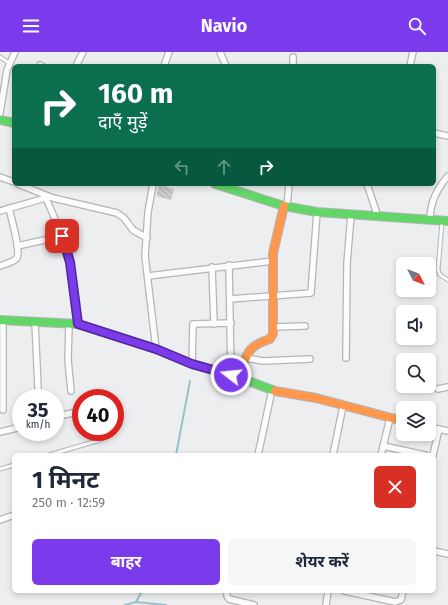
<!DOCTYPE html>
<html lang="hi">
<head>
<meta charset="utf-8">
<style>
  :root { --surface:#fff; --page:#f6f6f7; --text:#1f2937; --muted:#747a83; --accent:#7c3aed }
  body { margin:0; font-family:"Fira Sans","Noto Sans Devanagari",sans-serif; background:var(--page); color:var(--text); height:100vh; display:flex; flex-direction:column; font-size:15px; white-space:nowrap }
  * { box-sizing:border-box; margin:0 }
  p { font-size:13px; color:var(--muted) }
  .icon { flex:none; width:22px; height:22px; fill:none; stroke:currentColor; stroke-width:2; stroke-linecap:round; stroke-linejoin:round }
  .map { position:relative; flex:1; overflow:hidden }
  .panel { position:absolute; left:12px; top:401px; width:424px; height:140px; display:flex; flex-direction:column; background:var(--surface); border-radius:6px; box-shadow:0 2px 6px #0003 }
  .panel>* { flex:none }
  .banner { position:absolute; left:12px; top:12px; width:424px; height:122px; border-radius:6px; box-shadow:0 2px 6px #0003; background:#0b6e4f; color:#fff; overflow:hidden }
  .needle { width:26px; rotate:132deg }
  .fabs { position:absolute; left:396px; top:205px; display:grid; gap:8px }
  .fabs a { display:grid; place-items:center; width:40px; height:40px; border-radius:6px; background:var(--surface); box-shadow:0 2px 6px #0003; font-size:20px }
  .speed { position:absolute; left:12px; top:337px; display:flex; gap:8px; font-size:20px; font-weight:700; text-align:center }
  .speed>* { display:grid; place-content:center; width:52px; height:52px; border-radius:50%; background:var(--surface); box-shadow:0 2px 6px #0003; line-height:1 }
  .speed small { font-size:10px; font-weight:400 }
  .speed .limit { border:6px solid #d22; background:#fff; color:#111 }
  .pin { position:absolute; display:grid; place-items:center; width:34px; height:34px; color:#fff; margin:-17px; border-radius:8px; box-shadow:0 2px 6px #0006 }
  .me { position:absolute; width:44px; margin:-22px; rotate:286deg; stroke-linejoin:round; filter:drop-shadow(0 0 3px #0008) }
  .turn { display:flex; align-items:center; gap:14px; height:84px; padding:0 20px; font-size:18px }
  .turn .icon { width:52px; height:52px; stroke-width:2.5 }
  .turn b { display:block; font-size:28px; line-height:34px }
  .lanes { display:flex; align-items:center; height:38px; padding:0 20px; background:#0003; justify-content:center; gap:20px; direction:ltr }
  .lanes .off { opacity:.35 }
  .round { display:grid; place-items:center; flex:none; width:42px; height:42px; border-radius:6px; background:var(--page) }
  .overview { display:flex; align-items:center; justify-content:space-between; height:68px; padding:0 20px }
  h1 { font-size:24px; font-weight:700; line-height:30px }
  .primary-button { display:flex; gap:8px; margin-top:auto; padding:8px 20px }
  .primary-button a { flex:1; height:46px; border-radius:6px; background:var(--accent); color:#fff; font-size:16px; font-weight:700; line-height:46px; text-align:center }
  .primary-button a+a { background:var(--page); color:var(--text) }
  header { display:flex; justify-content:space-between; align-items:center; height:52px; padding:0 20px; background:var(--accent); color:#fff; font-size:18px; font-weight:700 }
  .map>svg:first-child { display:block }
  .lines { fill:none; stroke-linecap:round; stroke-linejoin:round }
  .stream { stroke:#97c2cd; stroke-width:2 }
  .building { fill:url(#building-back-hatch) }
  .lane-casing { stroke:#b4b5b6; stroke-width:5 }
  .street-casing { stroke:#b4b5b6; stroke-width:8 }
  .fast-casing { stroke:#b4b5b6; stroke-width:10 }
  .slow-casing { stroke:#b4b5b6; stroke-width:10 }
  .lane { stroke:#fcfcfd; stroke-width:3 }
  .street { stroke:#fcfcfd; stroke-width:5.5 }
  .fast { stroke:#63d668; stroke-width:8 }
  .slow { stroke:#ff974d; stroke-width:8 }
  .route-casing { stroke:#51269a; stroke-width:10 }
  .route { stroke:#7c3aed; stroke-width:7 }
</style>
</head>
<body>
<header><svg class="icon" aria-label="menu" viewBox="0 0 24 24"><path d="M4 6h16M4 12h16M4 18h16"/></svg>Navio<svg class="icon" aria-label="search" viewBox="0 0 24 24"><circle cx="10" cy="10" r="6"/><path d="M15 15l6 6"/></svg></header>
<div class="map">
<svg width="448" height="553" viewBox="0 0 448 553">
  <defs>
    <pattern id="building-back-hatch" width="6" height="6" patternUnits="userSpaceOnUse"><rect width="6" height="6" fill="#cbcccd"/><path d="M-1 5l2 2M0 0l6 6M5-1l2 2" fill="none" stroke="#aeafb0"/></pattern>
  </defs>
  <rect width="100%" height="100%" fill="#eceeef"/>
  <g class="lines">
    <g class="stream">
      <path d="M176 403 190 329"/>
      <path d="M136 550 142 539"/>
      <path d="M125 553 136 550 166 553"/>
    </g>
  </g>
  <path class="building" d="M159 133 174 137 171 148 156 144Z"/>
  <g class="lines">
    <g class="lane-casing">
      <g id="lane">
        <path d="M0 5 9 11"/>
        <path d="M442 170 438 218 440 223 448 228"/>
        <path d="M49 403 100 388"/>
        <path d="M0 417 14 413"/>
      </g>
    </g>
    <g class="street-casing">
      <g id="street">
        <path d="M220 0 226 14"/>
        <path d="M40 13 42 14"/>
        <path d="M76 14 83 0"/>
        <path d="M164 14 169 0"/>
        <path d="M293 14V5"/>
        <path d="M410 14 413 0"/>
        <path d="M0 61 7 18 15 0"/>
        <path d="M434 81 448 84"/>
        <path d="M0 125 14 130"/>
        <path d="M18 132 53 146 117 161 124 166 133 178 147 186"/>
        <path d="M153 132 148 160 145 204 156 297"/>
        <path d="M367 132 378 165"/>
        <path d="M46 146C66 191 75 222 78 272"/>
        <path d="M287 154 289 132"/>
        <path d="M0 159 49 145"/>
        <path d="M430 168C430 150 437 137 448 124"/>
        <path d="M17 194 63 184"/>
        <path d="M229 213 231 323"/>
        <path d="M0 214C5 212 14 210 17 206 21 198 11 166 9 156"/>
        <path d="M212 215 214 272"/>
        <path d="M148 224 273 209"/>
        <path d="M230 247 311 241 317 160"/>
        <path d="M35 270 38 336"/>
        <path d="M69 272 68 308 71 339"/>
        <path d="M273 275 305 274"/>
        <path d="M246 306 263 309 310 307"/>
        <path d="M346 306 347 211 351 163"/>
        <path d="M192 312 193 272 231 271"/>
        <path d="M438 337 448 335"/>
        <path d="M3 358V269"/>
        <path d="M55 365 81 359"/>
        <path d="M429 375 448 379"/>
        <path d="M0 380 21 375"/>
        <path d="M383 394 425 403"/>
        <path d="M258 403 272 338"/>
        <path d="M333 403 343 354"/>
        <path d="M381 403 390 366"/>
        <path d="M433 403 439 377"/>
        <path d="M0 468 14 463"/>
        <path d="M434 499 448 502"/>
        <path d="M227 539V544L229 547 254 553"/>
        <path d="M345 539 395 550 401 548 403 539"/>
        <path d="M326 553 328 539"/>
      </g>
    </g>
    <g class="fast-casing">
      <g id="fast">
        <path d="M0 68 14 71"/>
        <path d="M215 132 284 154 317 160 448 169"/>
        <path d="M0 268 78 272 156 297 192 312 238 325 275 339"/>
      </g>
    </g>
    <g class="slow-casing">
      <g id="slow">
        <path d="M238 325C247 304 246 294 270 287L273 282V201L284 154"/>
        <path d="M275 339 316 346 403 369"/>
      </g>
    </g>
    <use href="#lane" class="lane"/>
    <use href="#street" class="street"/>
    <use href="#fast" class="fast"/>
    <use href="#slow" class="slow"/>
  </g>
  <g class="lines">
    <g class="route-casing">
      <path id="route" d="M62 184 70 210 78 272 156 297 192 312 231 323"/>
    </g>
    <use href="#route" class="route"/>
  </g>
</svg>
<div class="fabs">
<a><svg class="needle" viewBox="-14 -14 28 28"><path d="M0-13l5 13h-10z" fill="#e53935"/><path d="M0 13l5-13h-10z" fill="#747a83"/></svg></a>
<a><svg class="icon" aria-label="sound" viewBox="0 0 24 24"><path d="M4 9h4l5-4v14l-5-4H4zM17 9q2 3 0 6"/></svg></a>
<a><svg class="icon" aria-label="search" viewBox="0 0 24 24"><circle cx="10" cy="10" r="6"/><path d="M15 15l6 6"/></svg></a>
<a><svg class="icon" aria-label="layers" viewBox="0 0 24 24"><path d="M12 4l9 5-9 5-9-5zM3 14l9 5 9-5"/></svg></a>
</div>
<div class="speed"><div>35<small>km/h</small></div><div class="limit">40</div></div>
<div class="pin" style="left:62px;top:184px;background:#d93025"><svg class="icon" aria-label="arrive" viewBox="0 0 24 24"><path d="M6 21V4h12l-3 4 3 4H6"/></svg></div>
<svg class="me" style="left:231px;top:323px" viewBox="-20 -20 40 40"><circle r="17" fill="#7c3aed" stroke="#fff" stroke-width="3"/><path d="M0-11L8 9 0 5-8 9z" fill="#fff"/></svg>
<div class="banner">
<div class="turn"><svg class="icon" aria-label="right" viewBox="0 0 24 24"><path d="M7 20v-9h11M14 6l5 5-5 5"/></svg><div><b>160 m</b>दाएँ मुड़ें</div></div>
<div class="lanes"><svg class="icon off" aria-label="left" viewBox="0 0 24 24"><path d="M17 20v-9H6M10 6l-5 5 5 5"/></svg><svg class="icon off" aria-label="ahead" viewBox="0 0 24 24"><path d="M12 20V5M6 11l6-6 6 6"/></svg><svg class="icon" aria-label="right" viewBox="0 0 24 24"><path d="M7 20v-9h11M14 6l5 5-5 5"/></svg></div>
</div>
<section class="panel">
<div class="overview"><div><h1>1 मिनट</h1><p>250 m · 12:59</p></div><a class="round" style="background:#d93025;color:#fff"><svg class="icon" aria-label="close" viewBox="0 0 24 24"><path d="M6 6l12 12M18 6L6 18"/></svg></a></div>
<div class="primary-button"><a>बाहर</a><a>शेयर करें</a></div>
</section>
</div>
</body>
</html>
